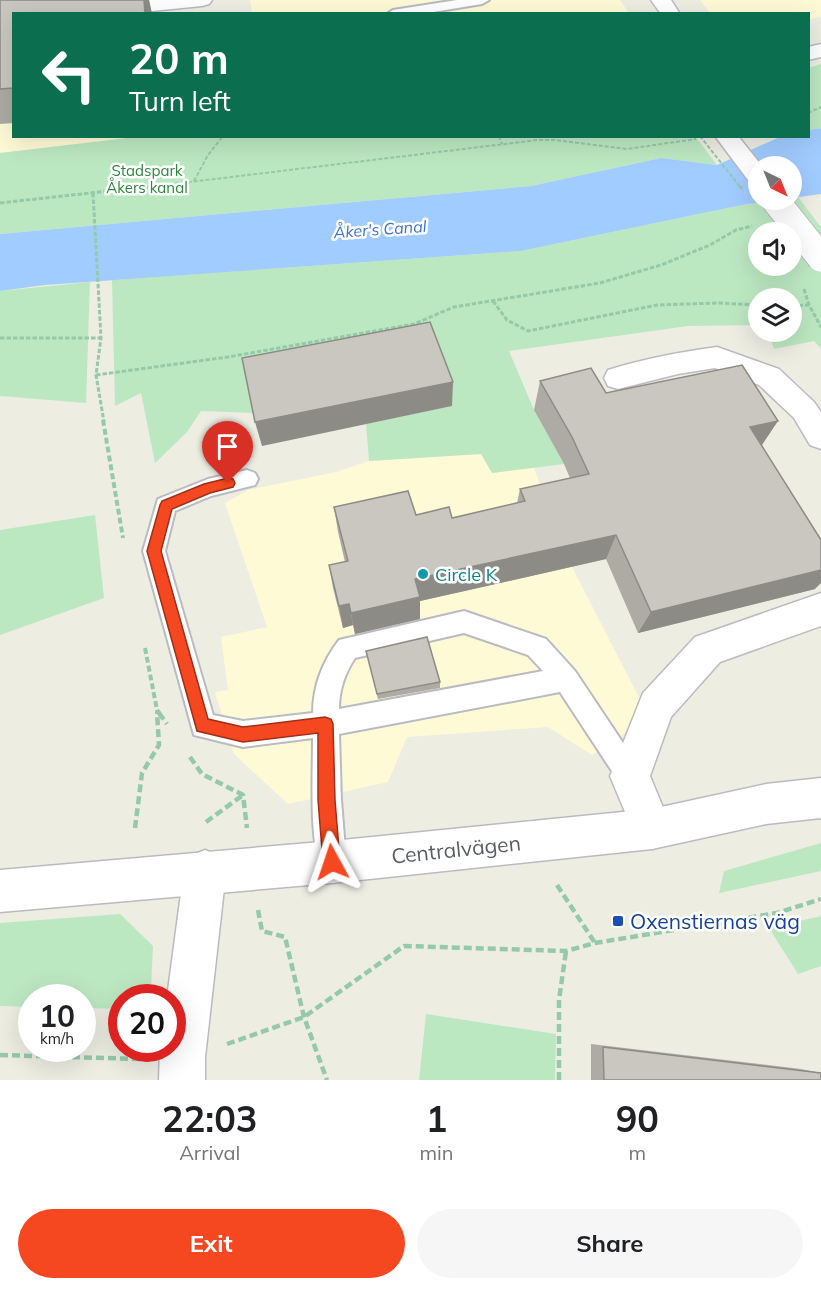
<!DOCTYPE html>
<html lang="en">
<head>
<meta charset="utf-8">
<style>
  :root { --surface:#fff; --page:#f6f6f6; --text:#202124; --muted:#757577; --accent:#f64820 }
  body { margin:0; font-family:Mulish,sans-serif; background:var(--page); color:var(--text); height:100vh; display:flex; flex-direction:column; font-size:22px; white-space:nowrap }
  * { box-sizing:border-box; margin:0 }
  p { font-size:20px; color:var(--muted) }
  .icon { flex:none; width:33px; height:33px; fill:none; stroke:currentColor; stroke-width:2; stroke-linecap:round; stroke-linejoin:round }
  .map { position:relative; height:1080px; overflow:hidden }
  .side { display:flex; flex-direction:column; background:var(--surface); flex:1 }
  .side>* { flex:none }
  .hud { position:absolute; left:12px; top:12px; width:798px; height:126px; border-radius:0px; box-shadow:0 6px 24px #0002; background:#0b6e4f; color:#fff; overflow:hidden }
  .needle { width:39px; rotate:137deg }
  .controls { position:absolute; left:748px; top:156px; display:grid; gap:12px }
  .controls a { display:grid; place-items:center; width:54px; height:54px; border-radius:50%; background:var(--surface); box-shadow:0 6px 24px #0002; font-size:30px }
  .speed { position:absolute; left:18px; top:984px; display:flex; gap:12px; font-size:30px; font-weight:700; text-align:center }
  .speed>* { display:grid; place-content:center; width:78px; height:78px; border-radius:50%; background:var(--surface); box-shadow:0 6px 24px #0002; line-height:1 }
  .speed small { font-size:15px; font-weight:400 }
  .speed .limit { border:9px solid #d22; background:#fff; color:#111 }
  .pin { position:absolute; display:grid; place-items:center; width:51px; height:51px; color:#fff; margin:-62px -26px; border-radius:50% 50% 50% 0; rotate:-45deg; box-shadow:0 0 6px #0007 }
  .pin .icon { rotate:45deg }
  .me { position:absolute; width:66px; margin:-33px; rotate:355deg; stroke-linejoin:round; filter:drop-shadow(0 0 4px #0008) }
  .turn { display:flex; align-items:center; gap:21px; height:126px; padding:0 18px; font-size:27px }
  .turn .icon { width:78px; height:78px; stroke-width:2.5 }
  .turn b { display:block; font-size:42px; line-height:51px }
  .eta { display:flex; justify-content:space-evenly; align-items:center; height:102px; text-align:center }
  .eta b { font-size:36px; font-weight:700; line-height:42px }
  .cta { display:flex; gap:12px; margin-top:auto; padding:12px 18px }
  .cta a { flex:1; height:69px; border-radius:36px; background:var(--accent); color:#fff; font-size:24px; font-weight:700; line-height:69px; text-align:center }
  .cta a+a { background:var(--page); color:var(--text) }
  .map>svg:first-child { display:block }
  .commercial { fill:#fffad6 }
  .green { fill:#bce8c1; fill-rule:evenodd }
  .water { fill:#a1ccff }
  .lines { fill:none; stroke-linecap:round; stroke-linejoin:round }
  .service-casing { stroke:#babbc2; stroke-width:4 }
  .minor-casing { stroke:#babbc2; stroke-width:3 }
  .tertiary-casing { stroke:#babbc2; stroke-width:3 }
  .path-far3 { stroke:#94c9aa; stroke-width:2; stroke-dasharray:4 2; stroke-linecap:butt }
  .path-far2 { stroke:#94c9aa; stroke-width:3; stroke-dasharray:4.5 2; stroke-linecap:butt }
  .path-far1 { stroke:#94c9aa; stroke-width:4; stroke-dasharray:6 3; stroke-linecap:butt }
  .path { stroke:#94c9aa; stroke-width:4.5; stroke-dasharray:8 4; stroke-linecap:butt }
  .service { fill:#fff; fill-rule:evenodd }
  .minor { fill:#fff; fill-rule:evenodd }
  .tertiary { fill:#fff; fill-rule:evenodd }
  .tertiary-bridge-casing { stroke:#babbc2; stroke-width:29; stroke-linecap:butt }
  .path-bridge-far1 { stroke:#94c9aa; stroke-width:2; stroke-dasharray:4 2; stroke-linecap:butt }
  .path-bridge { stroke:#94c9aa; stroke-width:3; stroke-dasharray:4.5 2; stroke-linecap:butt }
  .tertiary-bridge { stroke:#fff; stroke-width:27 }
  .wall { fill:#adaba4 }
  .shaded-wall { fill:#8d8b86 }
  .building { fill:#c9c7bf; stroke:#8d8b86; stroke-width:1.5 }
  .route { fill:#f64820; stroke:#a02f15; stroke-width:1.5 }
  .culture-dot { fill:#0f9aa8; stroke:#fff; stroke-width:2 }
  .transit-dot { fill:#1a4fb4; stroke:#fff; stroke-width:2 }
  .labels { text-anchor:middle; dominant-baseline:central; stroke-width:5; stroke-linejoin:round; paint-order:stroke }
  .far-park-label { font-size:15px; fill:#2e873d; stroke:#fff }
  .far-water-label { font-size:16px; font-style:italic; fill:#3b71cb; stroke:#fff }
  .culture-label { font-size:18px; fill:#0d838f; stroke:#fff; text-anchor:start }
  .near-street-label { font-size:21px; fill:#5a5d64; stroke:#fff }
  .near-transit-label { font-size:21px; fill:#164399; stroke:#fff; text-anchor:start }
</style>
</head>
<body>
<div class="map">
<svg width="821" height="1080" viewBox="0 0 821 1080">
  <rect width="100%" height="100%" fill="#eeede2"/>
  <g class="commercial">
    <path d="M0 0H152L14 14V136L144 137 0 153Z"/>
    <path d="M250 0H620L629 13 252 14Z"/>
    <path d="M700 0H821V16L809 20 808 14 710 13Z"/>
    <path d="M481 454 493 473 534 467 547 508 572 567 649 717 592 755 548 727 407 737 388 782 288 804 234 754 215 692 228 690 221 637 267 627 225 503 248 490 336 472 369 461Z"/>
  </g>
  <g class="green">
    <path d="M821 64V128L809 130 808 68Z"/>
    <path d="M144 136H695L717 165 661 158 531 186 0 234V153Z"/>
    <path d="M798 197 821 227V349L814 341 774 349 768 332H792V298H759V325L688 326 509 351 534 410 564 464 492 473 481 454 369 461 366 424 451 406 255 413 201 411 187 432 155 463 141 393 115 406 112 280 521 251 747 204ZM759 232H792V266H759Z"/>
    <path d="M90 282 86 403 0 396V291Z"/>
    <path d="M95 515 104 598 0 635V530Z"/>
    <path d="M821 843V871L719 893 724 871Z"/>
    <path d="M120 914 153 946 151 989 146 997 122 998 121 1009 83 1008 82 998H32L31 1007 0 1006V923Z"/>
    <path d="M821 916V966L798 974 769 928Z"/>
    <path d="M426 1014 556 1034 555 1080H419Z"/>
  </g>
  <path class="water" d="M821 128V194L792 198V166H759V200H779L747 204 521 251 45 285 0 291V234L531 186 661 158 717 165 780 137 808 136 809 130Z"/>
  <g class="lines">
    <g class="service-casing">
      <g id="service">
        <path d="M457 0H489L482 4 421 14H387L393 10Z"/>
        <path d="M247 470 255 473 258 479 255 485 211 496 175 511 165 551 213 715 243 721 313 713C313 686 323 661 339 640L464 611 546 639 575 671 639 767 643 776 639 785 630 789 621 785 560 692 339 734 341 800 346 862 342 872 332 876 322 872C309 842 313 773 313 738L243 747 194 735 143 551 158 499 208 479ZM464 633 528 655 543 671 339 709C339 690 345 673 355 658Z"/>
      </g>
    </g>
    <g class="minor-casing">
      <g id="minor">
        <path d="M149 0H212L209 4 202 6 152 11 145 9 142 5Z"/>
        <path d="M821 44V57L808 60V47Z"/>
        <path d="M717 347 779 369 814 402 821 412V449L810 445 794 418 759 385 715 368 678 374 618 389 608 386 604 378 608 370C643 359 680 352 717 347Z"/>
        <path d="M821 593V626L720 662 671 717 650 776 672 829 666 843 652 849 638 843 610 776 643 693 695 637Z"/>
        <path d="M205 850 220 856 226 871 205 1057V1080H159L160 1048H172V998H167L184 871 190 856Z"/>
      </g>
    </g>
    <g class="tertiary-casing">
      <g id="tertiary">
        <path d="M651 0H671L680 14H661Z"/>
        <path d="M715 136H738L762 166H759V186L751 184Z"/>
        <path d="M821 778V818L766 824 652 849 332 883 0 912V870L332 841 652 809 766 784Z"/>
      </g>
    </g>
    <g class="path-far3">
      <path d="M808 113 821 107"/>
      <path d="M499 136 502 144"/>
      <path d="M194 181 208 155 223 136"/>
      <path d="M140 188 538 140H556L627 149 696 139"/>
    </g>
    <g class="path-far2">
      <path d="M93 193 101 338 96 375 104 422"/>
      <path d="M0 203 153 186"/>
      <path d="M804 289 809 305 821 327"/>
      <path d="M493 301 507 320 528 331 657 305 718 303 759 305"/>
      <path d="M792 306 809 305"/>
      <path d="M0 338H101"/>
      <path d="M96 375 228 357 414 324 454 307 600 283 661 265 710 245 736 230 752 226"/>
    </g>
    <g class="path-far1">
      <path d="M103 420 123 538"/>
      <path d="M145 648 157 710 160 714"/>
      <path d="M157 711V714"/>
    </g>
    <g class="path">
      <path d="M159 713 167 724"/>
      <path d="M190 757 202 774 243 795 247 828"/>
      <path d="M206 822 243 795"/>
      <path d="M135 828 142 773 159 745 157 713"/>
      <path d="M557 885 595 943"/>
      <path d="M258 910 262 931 285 937 304 1017 327 1080"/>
      <path d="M227 1044 304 1017 404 946 566 951 595 943 777 913 821 899"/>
      <path d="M0 1055 140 1059"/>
      <path d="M559 1080V1000L566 951"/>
    </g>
    <use href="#service" class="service"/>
    <use href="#minor" class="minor"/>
    <use href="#tertiary" class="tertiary"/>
    <g class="tertiary-bridge-casing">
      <path id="tertiary-bridge" d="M775 200 821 258"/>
    </g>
    <path class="path-bridge-far1" d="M700 136 741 188"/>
    <path class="path-bridge" d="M740 186 742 189"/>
    <use href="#tertiary-bridge" class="tertiary-bridge"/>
  </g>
  <g class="wall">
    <path d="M0 0H149L152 14H14V123L0 124Z"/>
    <path d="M540 381 606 393 762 446 815 589 638 633 606 559 420 601V619L355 634 353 625 343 628 333 588 329 565 345 562 338 532 334 507 452 518 517 503 520 489 570 478 564 464 534 410Z"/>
    <path d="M366 651 440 682V688L378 699Z"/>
    <path d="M591 1044 801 1069 821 1073V1080H591Z"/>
  </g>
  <g class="shaded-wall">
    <path d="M139 0H149L152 14H145Z"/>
    <path d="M453 382 452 406 262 446 255 422Z"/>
    <path d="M778 421 760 448 750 427Z"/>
    <path d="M616 535 606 559 420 601V619L355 634 351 613 415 579Z"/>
    <path d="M821 570V583L815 589 638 633 651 612Z"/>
    <path d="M349 604 353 625 343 628 339 606Z"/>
  </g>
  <g class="building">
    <path d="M0 0H144L145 14H14V88L0 89Z"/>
    <path d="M430 322 453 382 255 422 242 358Z"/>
    <path d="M742 365 778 421 750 427 821 540V570L651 612 616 535 415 579 420 597 351 613 349 604 339 606 329 565 348 561 334 507 408 491 416 515 449 507 452 518 525 501 520 489 589 474 572 437 540 381 591 368 606 393Z"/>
    <path d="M427 637 440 682 377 694 366 651Z"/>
    <path d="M603 1047 821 1073V1080H604Z"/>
  </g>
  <path class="route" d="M228 478 233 479 235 483 233 487 210 493 172 509 161 551 208 719 243 727 325 717 331 719 333 724 335 800 340 862 338 868 332 871 326 868 323 862 318 800V733L243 742 197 731 147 551 160 505 162 501 204 484Z"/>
  <circle class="culture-dot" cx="423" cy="574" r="6"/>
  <rect class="transit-dot" x="612" y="915" width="12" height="12" rx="3"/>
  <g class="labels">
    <g class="far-park-label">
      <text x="147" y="170">Stadspark<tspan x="147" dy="17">Åkers kanal</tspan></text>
    </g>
    <g class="far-water-label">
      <text transform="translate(380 229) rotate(-4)">Åker's Canal</text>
    </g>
    <g class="culture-label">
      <text x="435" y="574">Circle K</text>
    </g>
    <g class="near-street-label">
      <text transform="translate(456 849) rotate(-6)">Centralvägen</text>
    </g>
    <g class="near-transit-label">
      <text x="630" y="921">Oxenstiernas väg</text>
    </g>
  </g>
</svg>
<div class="controls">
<a><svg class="needle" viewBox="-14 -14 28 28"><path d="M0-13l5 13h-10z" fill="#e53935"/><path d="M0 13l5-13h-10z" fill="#757577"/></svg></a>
<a><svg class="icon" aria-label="sound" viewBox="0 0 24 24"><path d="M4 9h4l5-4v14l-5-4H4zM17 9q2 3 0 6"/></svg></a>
<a><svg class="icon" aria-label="layers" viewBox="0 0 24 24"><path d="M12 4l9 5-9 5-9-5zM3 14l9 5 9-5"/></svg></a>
</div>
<div class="speed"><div>10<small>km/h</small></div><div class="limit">20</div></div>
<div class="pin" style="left:228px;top:483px;background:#d93025"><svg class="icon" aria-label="arrive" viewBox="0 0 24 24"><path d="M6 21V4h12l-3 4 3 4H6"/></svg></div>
<svg class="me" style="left:332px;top:862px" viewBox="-20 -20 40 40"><path d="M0-17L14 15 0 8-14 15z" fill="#f64820" stroke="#fff" stroke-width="4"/></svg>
<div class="hud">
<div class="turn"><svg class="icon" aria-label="left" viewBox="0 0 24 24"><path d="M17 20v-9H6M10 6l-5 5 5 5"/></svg><div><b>20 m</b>Turn left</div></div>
</div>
</div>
<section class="side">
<div class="eta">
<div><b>22:03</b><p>Arrival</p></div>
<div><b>1</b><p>min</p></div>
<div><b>90</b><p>m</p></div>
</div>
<div class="cta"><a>Exit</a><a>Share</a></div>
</section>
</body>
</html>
